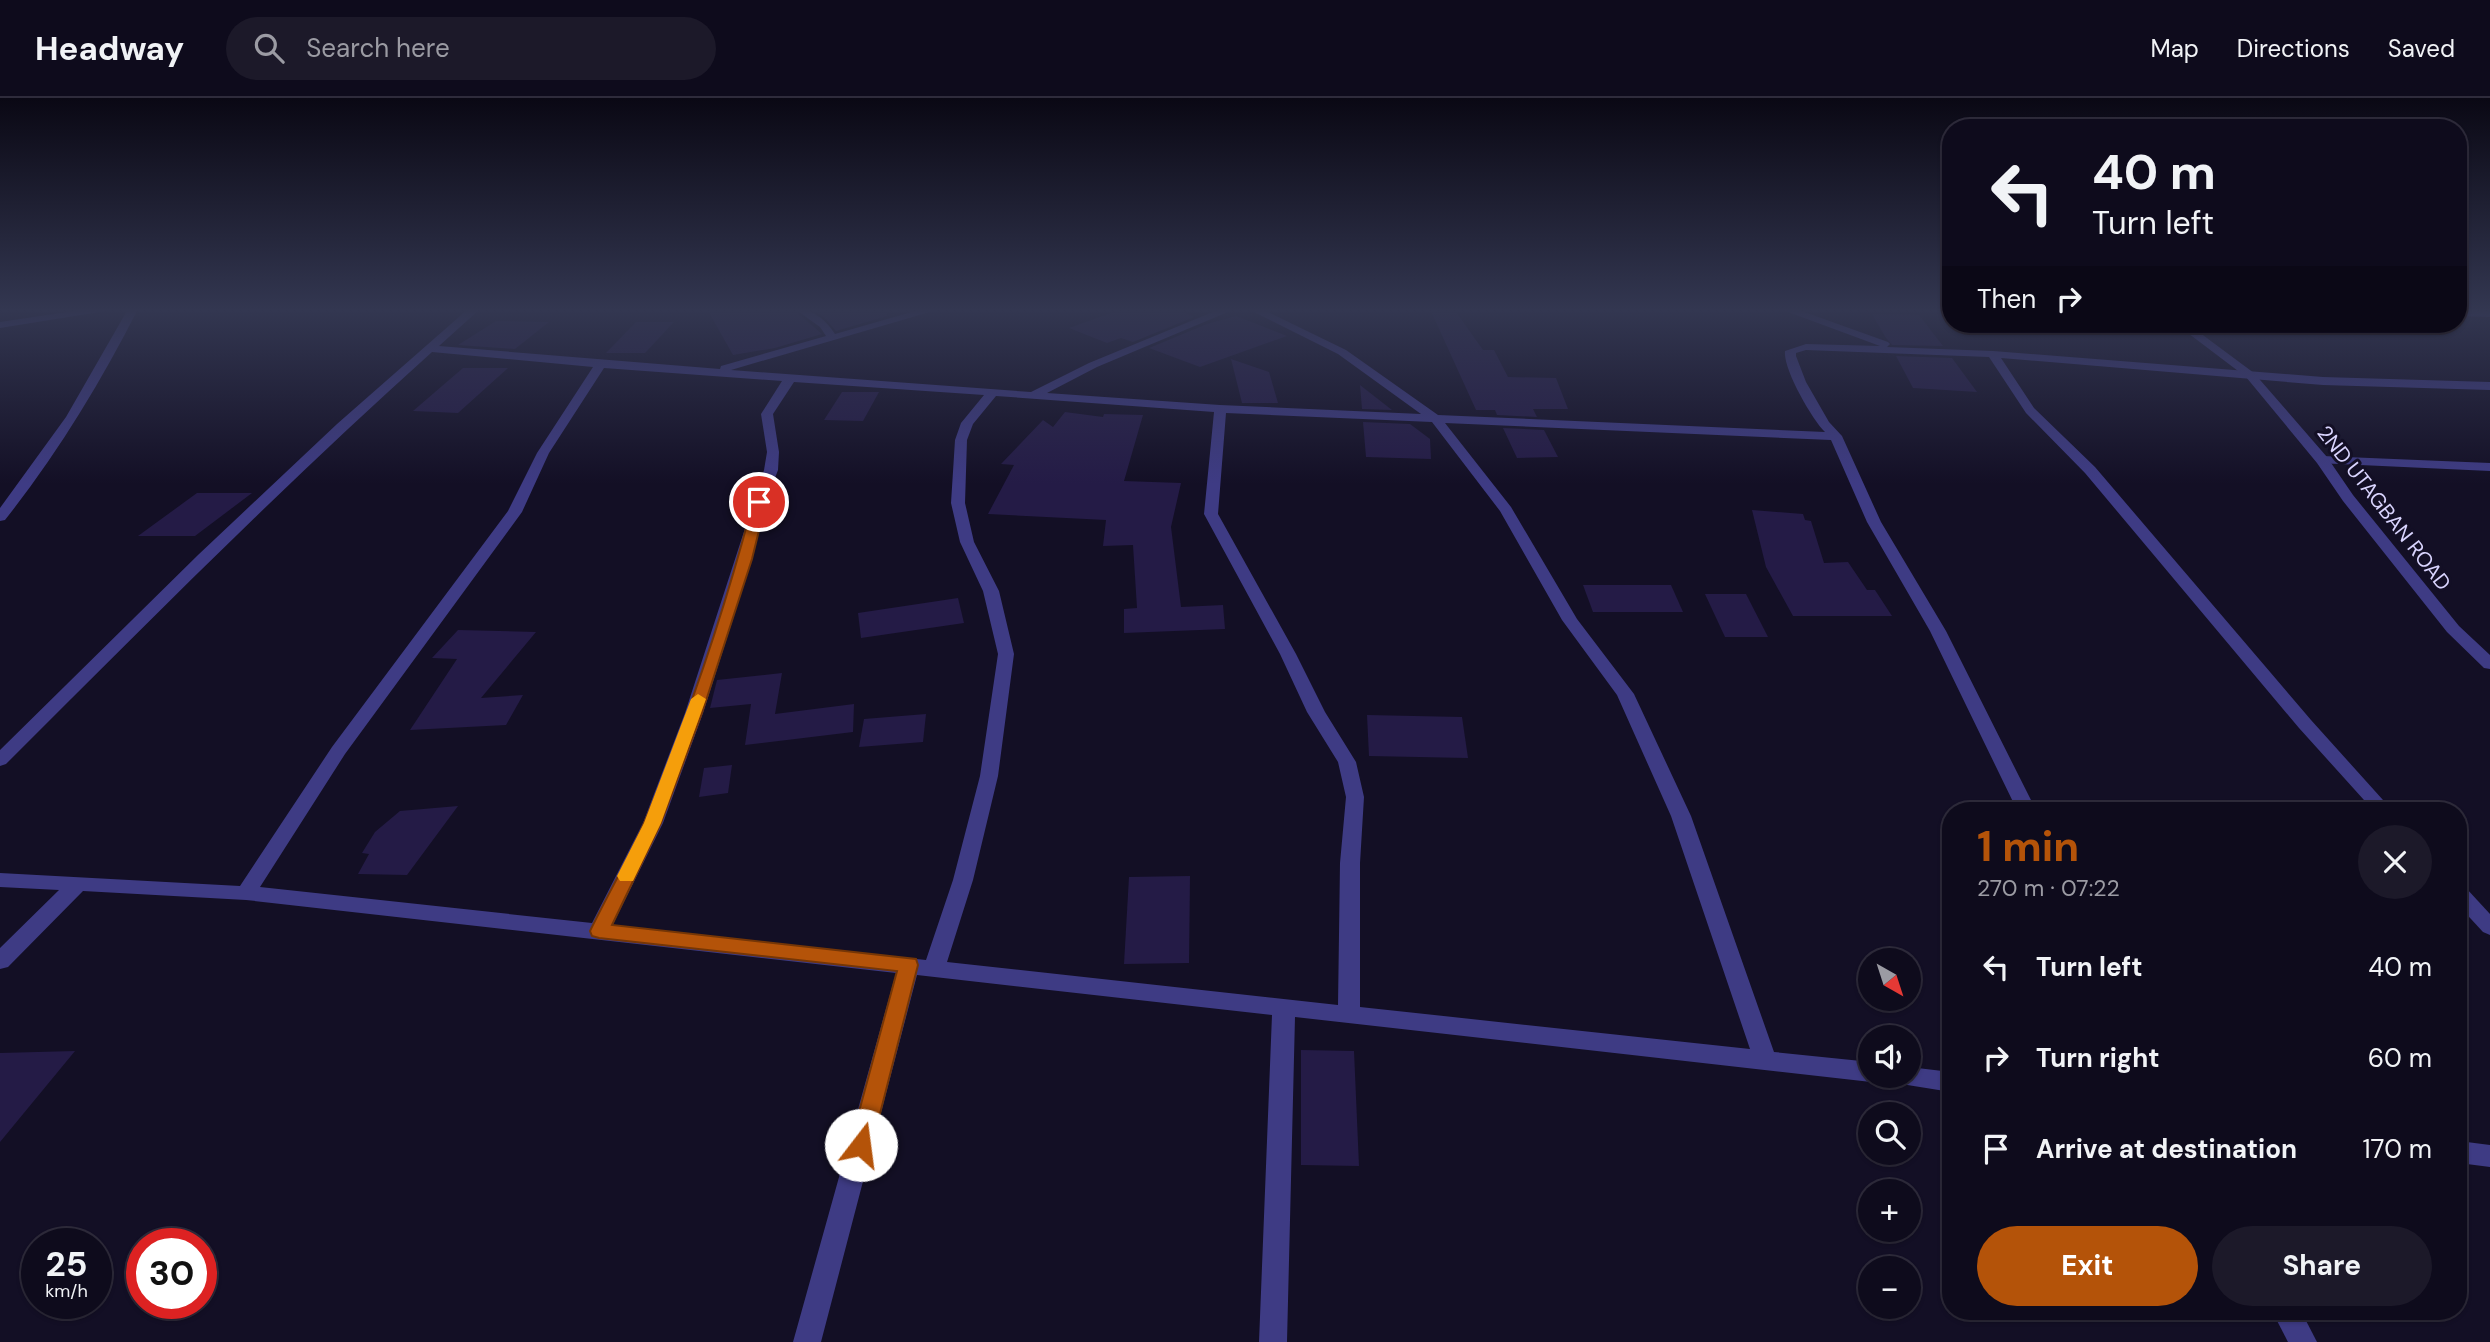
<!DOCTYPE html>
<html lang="en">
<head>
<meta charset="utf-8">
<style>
  :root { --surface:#0e0b1c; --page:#1c1929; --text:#f1f3f6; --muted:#9b9ba3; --line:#2e2b3b; --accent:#b45309 }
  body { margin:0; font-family:"DM Sans",sans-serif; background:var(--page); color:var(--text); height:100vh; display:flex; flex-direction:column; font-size:26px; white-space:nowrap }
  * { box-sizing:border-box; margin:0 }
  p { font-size:23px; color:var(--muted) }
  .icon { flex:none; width:38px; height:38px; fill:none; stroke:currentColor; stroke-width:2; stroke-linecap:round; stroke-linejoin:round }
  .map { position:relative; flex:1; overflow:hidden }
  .side { position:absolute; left:1942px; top:704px; width:525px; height:518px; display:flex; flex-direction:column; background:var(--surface); border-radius:28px; box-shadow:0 2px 5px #0004,0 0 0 2px var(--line) }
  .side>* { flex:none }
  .hud { position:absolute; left:1942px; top:21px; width:525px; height:214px; border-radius:28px; box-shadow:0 2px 5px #0004,0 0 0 2px var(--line); background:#0e0b1c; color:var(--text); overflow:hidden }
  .needle { width:46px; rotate:141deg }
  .controls { position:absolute; left:1858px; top:850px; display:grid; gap:14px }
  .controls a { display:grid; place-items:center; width:63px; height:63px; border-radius:50%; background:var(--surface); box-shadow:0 2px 5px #0004,0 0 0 2px var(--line); font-size:35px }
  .speed { position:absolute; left:21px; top:1130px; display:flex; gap:14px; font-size:35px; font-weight:700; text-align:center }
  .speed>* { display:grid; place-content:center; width:91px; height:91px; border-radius:50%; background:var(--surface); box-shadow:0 2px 5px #0004,0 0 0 2px var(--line); line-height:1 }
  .speed small { font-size:18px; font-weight:400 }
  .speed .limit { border:10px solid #d22; background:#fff; color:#111 }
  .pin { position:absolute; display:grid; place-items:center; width:60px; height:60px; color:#fff; margin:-30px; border:4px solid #fff; border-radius:50%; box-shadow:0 2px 7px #0007 }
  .me { position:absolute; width:77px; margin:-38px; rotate:15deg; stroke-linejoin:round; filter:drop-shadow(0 0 5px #0008) }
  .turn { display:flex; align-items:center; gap:24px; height:147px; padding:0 35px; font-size:32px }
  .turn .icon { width:91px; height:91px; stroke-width:2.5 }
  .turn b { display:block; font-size:49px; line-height:60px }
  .then { display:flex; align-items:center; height:66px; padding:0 35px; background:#0003; gap:14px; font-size:26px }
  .round { display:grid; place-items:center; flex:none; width:74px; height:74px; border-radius:37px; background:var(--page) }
  .summary { display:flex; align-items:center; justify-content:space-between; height:119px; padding:0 35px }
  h1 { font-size:42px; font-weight:700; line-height:52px; color:var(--accent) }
  .button { display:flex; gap:14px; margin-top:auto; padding:14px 35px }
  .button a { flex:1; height:80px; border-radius:42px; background:var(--accent); color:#fff; font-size:28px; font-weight:700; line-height:80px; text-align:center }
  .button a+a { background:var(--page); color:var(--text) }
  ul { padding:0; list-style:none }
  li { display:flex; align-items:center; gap:21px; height:91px; padding:0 35px }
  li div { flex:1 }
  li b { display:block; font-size:26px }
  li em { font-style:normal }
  header { display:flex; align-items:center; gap:42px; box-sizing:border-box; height:98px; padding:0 35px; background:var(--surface); border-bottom:2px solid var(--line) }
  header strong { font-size:33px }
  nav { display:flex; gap:38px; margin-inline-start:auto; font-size:24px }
  .search { width:490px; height:63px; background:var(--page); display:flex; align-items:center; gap:18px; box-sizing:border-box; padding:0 24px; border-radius:38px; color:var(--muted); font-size:26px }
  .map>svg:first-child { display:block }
  .building { fill:#241b46 }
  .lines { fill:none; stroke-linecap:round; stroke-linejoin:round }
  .minor { fill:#3e3b84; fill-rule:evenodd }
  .tertiary { fill:#3e3b84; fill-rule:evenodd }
  .route { fill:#b45309; stroke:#753606; stroke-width:2 }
  .slow { fill:#f59e0b }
  .labels { text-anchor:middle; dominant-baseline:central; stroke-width:6; stroke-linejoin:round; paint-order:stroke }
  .far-street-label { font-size:21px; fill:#d9d4fe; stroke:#130f25 }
</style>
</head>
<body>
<header>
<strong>Headway</strong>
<div class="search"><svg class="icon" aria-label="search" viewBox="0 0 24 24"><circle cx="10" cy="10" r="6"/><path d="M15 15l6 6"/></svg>Search here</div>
<nav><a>Map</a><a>Directions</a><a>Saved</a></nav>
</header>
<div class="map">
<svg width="2490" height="1244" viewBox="0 0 2490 1244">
  <rect width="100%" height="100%" fill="#130f25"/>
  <g class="building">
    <path d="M707 211H793L822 236 775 250 733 257Z"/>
    <path d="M811 211H886L887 218 836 233 824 219Z"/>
    <path d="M1122 211H1178L1194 219 1133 244 1121 240 1107 245 1069 230Z"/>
    <path d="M1430 211H1454L1483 252H1494L1508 279 1556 280 1568 311H1533L1537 319 1497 317 1495 312H1476Z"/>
    <path d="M1872 216 1919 217 1943 248 1892 247 1886 240Z"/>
    <path d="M1236 218 1287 238 1200 269 1149 250 1207 226Z"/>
    <path d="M496 223 549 224 515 251 458 247Z"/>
    <path d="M636 224H674L645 255H606Z"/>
    <path d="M1896 258 1952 260 1977 294 1913 290Z"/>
    <path d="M1231 261 1269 274 1278 305H1242Z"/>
    <path d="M463 270H508L458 315 413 313Z"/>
    <path d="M1360 287 1392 312 1362 311Z"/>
    <path d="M842 294H879L863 323 824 322Z"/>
    <path d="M1065 314 1103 319 1104 316 1143 317 1124 383 1181 385 1171 429 1181 509 1223 507 1225 531 1124 535V511L1137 510 1133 447 1103 448 1106 422 988 416 1014 367 1001 366 1043 322 1053 329Z"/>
    <path d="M1363 324 1410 326 1430 341 1431 361 1366 359Z"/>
    <path d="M1503 330 1544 332 1558 359 1517 360Z"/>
    <path d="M197 395H252L195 438H138Z"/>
    <path d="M1752 412 1803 416 1805 422 1811 423 1824 465 1848 464 1867 492H1875L1892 518H1793L1766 469Z"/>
    <path d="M1583 487H1671L1683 514H1593Z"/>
    <path d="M1705 496H1746L1768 539H1725Z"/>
    <path d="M958 500 964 525 861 540 858 515Z"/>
    <path d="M458 532 536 534 481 600 523 597 506 627 410 632 457 561 432 560Z"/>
    <path d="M782 575 775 616 854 606 853 634 745 647 751 606 710 610 717 582Z"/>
    <path d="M926 616 923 644 859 649 864 621Z"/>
    <path d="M1367 617 1462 619 1468 660 1369 658Z"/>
    <path d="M732 667 728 695 699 699 704 670Z"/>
    <path d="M458 708 407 777 358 776 369 756 362 755 375 734 400 713Z"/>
    <path d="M1190 778 1189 865 1124 866 1129 779Z"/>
    <path d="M1301 952 1354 953 1359 1068 1301 1067Z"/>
    <path d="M75 953 0 1044V955Z"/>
  </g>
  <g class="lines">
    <g class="minor">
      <path d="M87 211H118L0 230V224Z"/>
      <path d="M128 211H138C100 286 57 356 5 422L0 423V410L66 319Z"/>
      <path d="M468 211H480L439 248 720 271 721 268 826 238 820 229 795 211C813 211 825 221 835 236L922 211H940L731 272 1031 294 1089 265 1220 211H1235L1097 269 1047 295 1220 307 1421 316 1338 256 1248 211H1262L1346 252 1438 317 1825 334C1812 321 1783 271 1785 253L1806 246 1880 248 1780 211H1796L1888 244 1890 246 1887 249 1993 253 2323 279 2490 284V292L2323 287 2001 260 2034 310 2095 369 2311 622 2392 712H2373L2299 630 2085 375 2026 315 1989 259 1806 252 1796 255V258L1806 284 1829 324 1842 338 1881 424 1946 533 2036 712H2017L1930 533 1867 424 1831 342 1445 325 1511 409 1577 521 1634 596 1691 718 1774 954 1871 964V978H1881L1879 981 1871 984 1295 919 1287 1244H1259L1272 917 917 877 821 1244H793L896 875 246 802 83 793 8 869 0 871V850L59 792 0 789V775L240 788 332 649 508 413 537 355 593 269 432 254C285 386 146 526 6 666L0 668V652L198 457 337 326ZM604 270 782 283 761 316 767 354 764 372 685 615 643 725 592 825 260 789 345 656 522 414 549 355ZM794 284 984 297 961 325 955 342 951 405 960 444 983 493 998 556 980 678 953 782 926 862 612 828 663 725 703 615 752 461 766 404 778 372 779 354 773 316ZM996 298 1214 314 1204 416 1280 556 1307 614 1338 664 1346 699 1340 765 1338 907 947 864 973 782 998 678 1014 556 999 493 974 444 965 405 967 342 973 326ZM1226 315 1432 324 1500 413 1562 522 1617 597 1671 718 1750 951 1360 909V765L1364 699 1356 664 1325 614 1296 556 1218 416Z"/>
      <path d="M2459 212 2490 213V219L2459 218Z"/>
      <path d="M2322 358 2490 365V373L2317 365V359Z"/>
      <path d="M2459 788 2466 790 2490 816V837L2483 834 2459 808Z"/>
      <path d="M1909 969 1951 974V994L1895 985 1891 978H1909Z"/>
      <path d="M2459 1043 2490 1047V1069L2459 1065Z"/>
      <path d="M2272 1213H2301L2317 1244H2288Z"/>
    </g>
    <path class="tertiary" d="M2176 226H2188L2254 275 2327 359 2353 397 2459 528 2490 557V571L2484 570 2447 534 2343 403 2317 365 2246 279Z"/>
  </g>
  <linearGradient id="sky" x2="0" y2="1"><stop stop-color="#0a0814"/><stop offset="0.55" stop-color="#333751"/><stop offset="1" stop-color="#333751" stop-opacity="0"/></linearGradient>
  <rect width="2490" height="386" fill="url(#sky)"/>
  <path class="route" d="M759 400 766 404 752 461 702 615 661 725 612 827 916 861 918 867 872 1047 869 1054 861 1057 853 1054 850 1047 897 873 599 840 592 838 590 833C608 796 629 760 645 723 688 620 725 512 753 404Z"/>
  <path class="slow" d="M698 596 706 601 661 725 633 783H620L617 778 644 725 691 601Z"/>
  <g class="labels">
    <g class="far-street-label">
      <text transform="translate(2384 410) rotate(52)">2ND UTAGBAN ROAD</text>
    </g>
  </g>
</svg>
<div class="controls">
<a><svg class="needle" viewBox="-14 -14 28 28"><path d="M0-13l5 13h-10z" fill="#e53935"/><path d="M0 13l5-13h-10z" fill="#9b9ba3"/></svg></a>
<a><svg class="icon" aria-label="sound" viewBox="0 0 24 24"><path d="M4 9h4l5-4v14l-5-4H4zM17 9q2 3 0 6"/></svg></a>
<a><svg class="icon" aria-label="search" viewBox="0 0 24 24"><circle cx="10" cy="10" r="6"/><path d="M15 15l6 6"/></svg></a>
<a>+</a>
<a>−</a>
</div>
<div class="speed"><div>25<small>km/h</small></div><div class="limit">30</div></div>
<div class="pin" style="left:759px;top:404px;background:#d93025"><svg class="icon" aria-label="arrive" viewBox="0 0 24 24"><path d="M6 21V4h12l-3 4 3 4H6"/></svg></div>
<svg class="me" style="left:861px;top:1047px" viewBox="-20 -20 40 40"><circle r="19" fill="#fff"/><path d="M0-13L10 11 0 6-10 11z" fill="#b45309"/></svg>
<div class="hud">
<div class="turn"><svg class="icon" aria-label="left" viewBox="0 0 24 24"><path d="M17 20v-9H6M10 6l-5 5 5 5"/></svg><div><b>40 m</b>Turn left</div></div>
<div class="then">Then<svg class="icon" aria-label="right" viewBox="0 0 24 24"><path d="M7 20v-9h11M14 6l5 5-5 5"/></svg></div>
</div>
<section class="side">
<div class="summary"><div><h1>1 min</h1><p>270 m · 07:22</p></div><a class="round"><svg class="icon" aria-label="close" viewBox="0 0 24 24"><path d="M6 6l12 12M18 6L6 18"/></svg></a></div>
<ul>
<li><svg class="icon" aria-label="left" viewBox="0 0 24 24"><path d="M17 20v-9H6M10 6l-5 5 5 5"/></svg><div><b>Turn left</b></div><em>40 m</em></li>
<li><svg class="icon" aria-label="right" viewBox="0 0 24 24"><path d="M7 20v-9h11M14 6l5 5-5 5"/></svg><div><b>Turn right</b></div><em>60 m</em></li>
<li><svg class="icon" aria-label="arrive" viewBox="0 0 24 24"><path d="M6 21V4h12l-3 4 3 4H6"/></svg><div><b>Arrive at destination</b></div><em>170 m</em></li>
</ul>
<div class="button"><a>Exit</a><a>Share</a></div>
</section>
</div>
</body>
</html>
